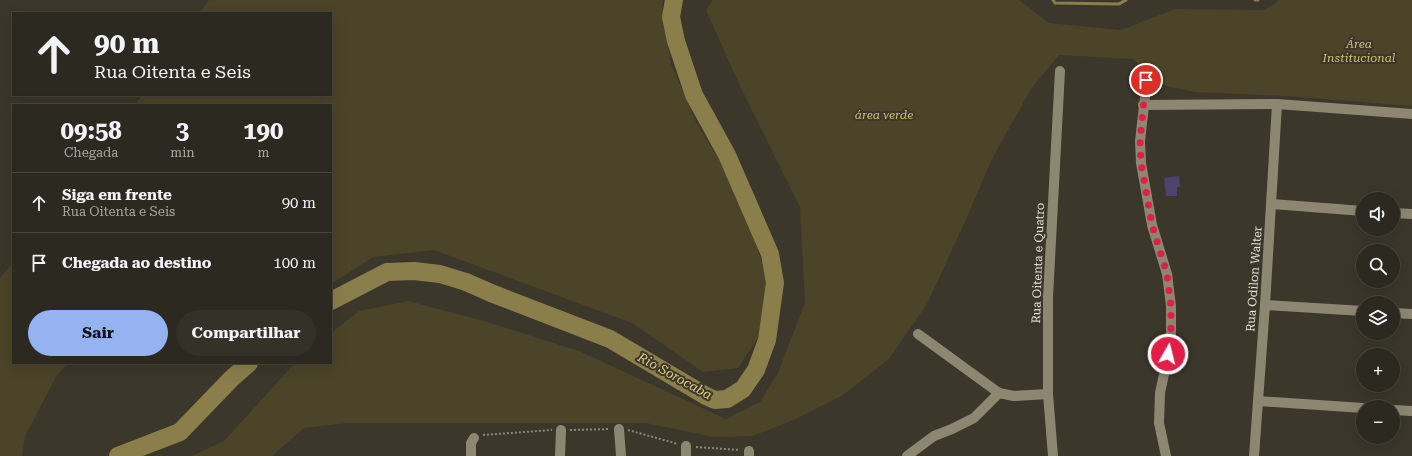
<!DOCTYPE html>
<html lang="pt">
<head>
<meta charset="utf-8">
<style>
  :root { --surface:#2c2920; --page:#343129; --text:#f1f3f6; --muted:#a6a6a5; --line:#48453e; --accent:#95b2f1 }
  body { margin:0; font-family:"Roboto Serif",serif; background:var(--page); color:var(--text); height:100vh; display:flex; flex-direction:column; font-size:15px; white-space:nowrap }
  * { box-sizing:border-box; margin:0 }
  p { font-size:13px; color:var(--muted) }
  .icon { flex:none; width:22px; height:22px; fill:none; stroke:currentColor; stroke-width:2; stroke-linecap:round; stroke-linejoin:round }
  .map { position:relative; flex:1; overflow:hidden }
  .details { position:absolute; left:12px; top:104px; width:320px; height:260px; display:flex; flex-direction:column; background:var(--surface); border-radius:0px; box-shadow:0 4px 16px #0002,0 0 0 1px var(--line) }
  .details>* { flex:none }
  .hud { position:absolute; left:12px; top:12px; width:320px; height:84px; border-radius:0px; box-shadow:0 4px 16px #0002,0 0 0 1px var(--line); background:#2c2920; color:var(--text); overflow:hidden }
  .controls { position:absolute; left:1356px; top:192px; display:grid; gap:8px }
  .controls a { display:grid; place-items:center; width:44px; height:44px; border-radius:50%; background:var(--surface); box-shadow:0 4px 16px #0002,0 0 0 1px var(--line); font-size:20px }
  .pin { position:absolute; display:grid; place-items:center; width:34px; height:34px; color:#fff; margin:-17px; border:2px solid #fff; border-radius:50%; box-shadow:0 1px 4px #0007 }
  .me { position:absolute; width:44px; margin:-22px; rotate:8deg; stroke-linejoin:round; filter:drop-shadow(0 0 3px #0008) }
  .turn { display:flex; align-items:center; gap:14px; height:84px; padding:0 16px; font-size:18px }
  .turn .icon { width:52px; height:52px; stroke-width:2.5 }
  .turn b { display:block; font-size:28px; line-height:34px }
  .eta { display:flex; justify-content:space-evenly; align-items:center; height:68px; text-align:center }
  .eta b { font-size:24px; font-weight:700; line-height:28px }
  .action { display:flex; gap:8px; margin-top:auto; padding:8px 16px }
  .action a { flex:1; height:46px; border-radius:24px; background:var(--accent); color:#111; font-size:16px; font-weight:700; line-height:46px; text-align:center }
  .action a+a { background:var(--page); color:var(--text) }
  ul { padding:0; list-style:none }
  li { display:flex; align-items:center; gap:12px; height:60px; padding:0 16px; border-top:1px solid var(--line) }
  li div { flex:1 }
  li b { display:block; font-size:15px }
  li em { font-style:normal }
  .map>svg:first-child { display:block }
  .green { fill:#4b4429 }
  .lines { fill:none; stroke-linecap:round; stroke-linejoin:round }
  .stream { stroke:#8a7e4b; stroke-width:3 }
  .river { stroke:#8a7e4b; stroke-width:18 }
  .building { fill:#4e436e }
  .path { stroke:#8a877c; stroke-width:2; stroke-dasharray:2 2; stroke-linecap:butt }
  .minor { stroke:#8d8772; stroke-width:10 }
  .route { stroke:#e11d48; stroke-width:7; stroke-dasharray:0 12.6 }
  .labels { text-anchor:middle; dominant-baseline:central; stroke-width:4; stroke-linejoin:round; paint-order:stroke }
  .park-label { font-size:12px; font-style:italic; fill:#d2bf71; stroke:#3b372a }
  .street-label { font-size:12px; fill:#e4e2d9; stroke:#3b372a }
  .water-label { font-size:13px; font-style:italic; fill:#e0cd7e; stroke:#3b372a }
</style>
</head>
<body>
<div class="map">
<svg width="1412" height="456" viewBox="0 0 1412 456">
  <rect width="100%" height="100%" fill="#3b372a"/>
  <g class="green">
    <path d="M209 0H663L662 5 671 64 696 122 719 160 746 214 768 281 758 338 738 368 703 372 632 323 434 250 373 257 331 284V105H135L142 95H331V13H200Z"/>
    <path d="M713 0H1019L1049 23 1121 30 1175 9 1265 10 1279 0H1412V106L1286 96 1195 92 1162 85 1133 59 1059 55 1031 89 992 159 964 224 927 304 889 359 843 395 794 420 752 436 713 437 646 423H348L304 428 272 456H192L224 441 295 363H331V333L359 311 408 301 484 321 579 351 726 419 760 402 778 373 805 302 800 207 740 86 706 10Z"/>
    <path d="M13 263V363H68L56 377 25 436 22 456H0V278Z"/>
  </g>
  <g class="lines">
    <g class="stream">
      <path d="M1053 0 1055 3 1119 4 1126 0"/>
      <path d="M1255 0H1258"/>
    </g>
    <g class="river">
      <path d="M331 301 387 272 414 271 440 274 466 282 491 293 610 339 706 396 715 400 727 399 743 389 756 370 767 340 775 283 770 254 727 155 694 95 676 41 671 17 674 0"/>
      <path d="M118 456 180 432 231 379 249 363"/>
    </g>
  </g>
  <path class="building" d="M1179 176 1180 187H1177V196H1166L1164 178Z"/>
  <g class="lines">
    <g class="path">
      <path d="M570 430 610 429"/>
      <path d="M628 430 678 444"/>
      <path d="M483 435 552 430"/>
      <path d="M696 447 740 450"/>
    </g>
    <g class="minor">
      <path d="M1147 80 1140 141 1141 163 1152 225 1167 274 1171 306V341L1160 393 1159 423 1166 456"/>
      <path d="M1143 105 1277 104 1412 114"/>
      <path d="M1272 204 1363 211"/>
      <path d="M1393 213 1412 214"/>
      <path d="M1265 305 1363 311"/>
      <path d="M1393 313 1412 314"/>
      <path d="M918 334 999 393 1014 396 1048 394"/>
      <path d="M1258 401 1363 408"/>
      <path d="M1393 410 1412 411"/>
      <path d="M619 429 621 456"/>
      <path d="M686 446V456"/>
      <path d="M749 451V456"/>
      <path d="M471 456V443L474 438"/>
      <path d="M560 456 561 430"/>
      <path d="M907 456 934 436 952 429 974 418 999 393"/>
      <path d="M1053 456 1048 394V297L1060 71"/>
      <path d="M1254 456 1265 305 1277 104"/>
    </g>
  </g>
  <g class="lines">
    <path class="route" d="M1146 80 1140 140 1141 163 1152 225 1167 274 1171 306V341L1168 354"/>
  </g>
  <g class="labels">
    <g class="park-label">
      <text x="1359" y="44">Área<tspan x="1359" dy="14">Institucional</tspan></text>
      <text x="884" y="115">área verde</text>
    </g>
    <g class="street-label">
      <text transform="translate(1038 263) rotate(-88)">Rua Oitenta e Quatro</text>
      <text transform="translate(1254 279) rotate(-86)">Rua Odilon Walter</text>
    </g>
    <g class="water-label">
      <text transform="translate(675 376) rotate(29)">Rio Sorocaba</text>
    </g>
  </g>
</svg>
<div class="controls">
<a><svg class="icon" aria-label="sound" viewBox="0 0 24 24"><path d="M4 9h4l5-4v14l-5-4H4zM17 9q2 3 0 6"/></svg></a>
<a><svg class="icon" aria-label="search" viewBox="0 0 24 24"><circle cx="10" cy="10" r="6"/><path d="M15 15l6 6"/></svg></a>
<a><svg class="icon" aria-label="layers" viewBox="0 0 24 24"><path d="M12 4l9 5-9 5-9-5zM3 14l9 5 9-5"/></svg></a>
<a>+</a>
<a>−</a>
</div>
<div class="pin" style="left:1146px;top:80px;background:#d93025"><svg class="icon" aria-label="arrive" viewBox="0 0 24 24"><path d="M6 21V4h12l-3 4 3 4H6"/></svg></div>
<svg class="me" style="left:1168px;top:354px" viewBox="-20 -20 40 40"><circle r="17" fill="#e11d48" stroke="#fff" stroke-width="3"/><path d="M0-11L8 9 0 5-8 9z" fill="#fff"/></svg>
<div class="hud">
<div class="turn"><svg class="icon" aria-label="ahead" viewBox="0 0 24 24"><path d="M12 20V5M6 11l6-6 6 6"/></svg><div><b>90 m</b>Rua Oitenta e Seis</div></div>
</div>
<section class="details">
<div class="eta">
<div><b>09:58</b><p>Chegada</p></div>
<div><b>3</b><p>min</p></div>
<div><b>190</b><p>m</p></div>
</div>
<ul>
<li><svg class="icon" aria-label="ahead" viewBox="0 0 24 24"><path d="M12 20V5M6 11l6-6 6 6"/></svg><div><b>Siga em frente</b><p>Rua Oitenta e Seis</p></div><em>90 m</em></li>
<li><svg class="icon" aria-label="arrive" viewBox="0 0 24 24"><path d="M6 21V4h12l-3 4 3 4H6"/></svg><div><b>Chegada ao destino</b></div><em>100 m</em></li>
</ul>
<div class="action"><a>Sair</a><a>Compartilhar</a></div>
</section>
</div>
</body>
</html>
